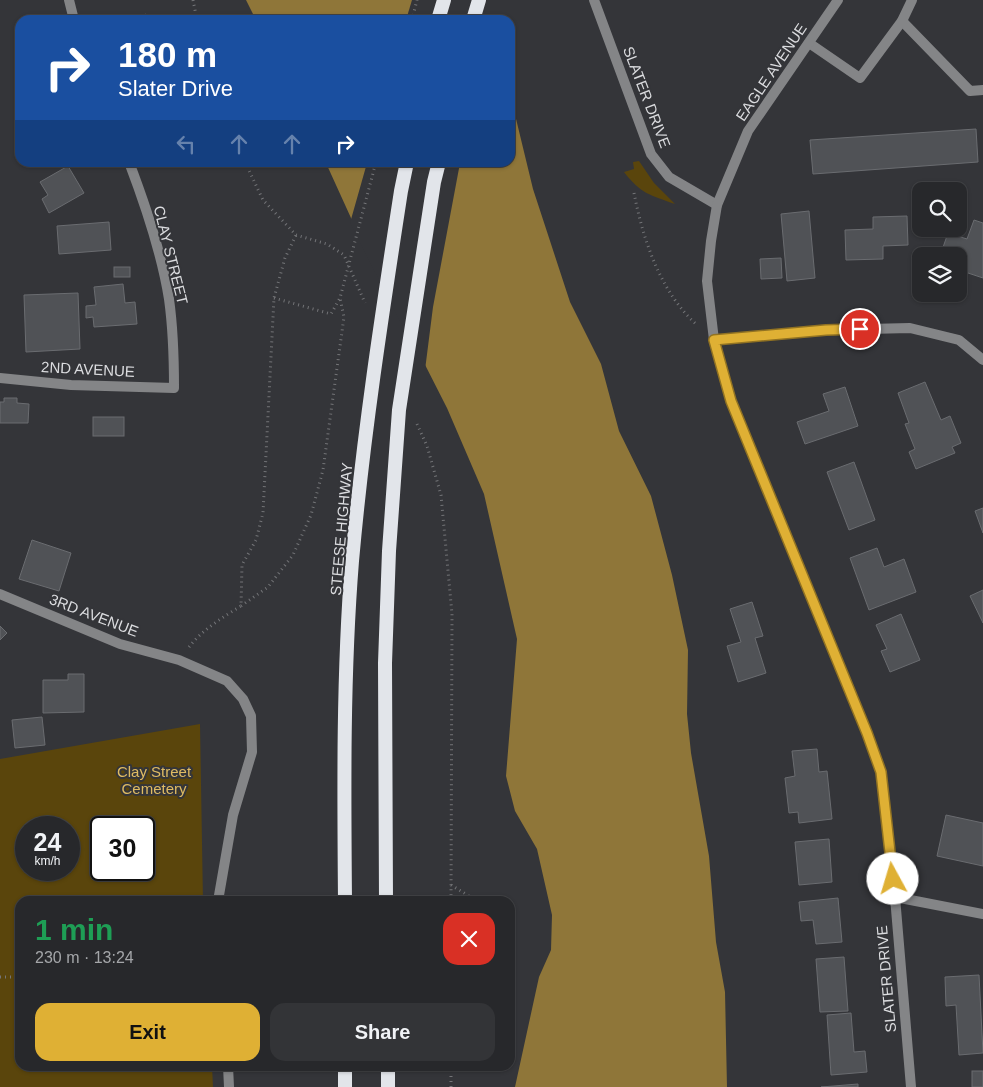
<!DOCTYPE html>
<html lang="en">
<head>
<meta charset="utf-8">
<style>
  :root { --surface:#27282b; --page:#333437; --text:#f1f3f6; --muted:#a4a6a9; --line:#434447; --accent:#dfb034 }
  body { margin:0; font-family:Arial,sans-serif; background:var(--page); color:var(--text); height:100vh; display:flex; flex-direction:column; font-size:19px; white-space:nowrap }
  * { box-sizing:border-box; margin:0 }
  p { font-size:16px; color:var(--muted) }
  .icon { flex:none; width:28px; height:28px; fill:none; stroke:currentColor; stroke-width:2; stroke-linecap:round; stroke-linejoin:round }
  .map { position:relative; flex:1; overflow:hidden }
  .drawer { position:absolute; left:15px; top:896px; width:500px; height:175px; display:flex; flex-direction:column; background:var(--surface); border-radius:15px; box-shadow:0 1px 4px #0004,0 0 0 1px var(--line) }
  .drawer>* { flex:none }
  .hud { position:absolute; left:15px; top:15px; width:500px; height:152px; border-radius:15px; box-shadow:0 1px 4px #0004,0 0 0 1px var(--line); background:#1a4fa0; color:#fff; overflow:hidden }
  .fabs { position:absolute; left:912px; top:182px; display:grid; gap:10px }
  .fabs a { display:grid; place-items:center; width:55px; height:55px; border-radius:10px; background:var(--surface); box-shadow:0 1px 4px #0004,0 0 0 1px var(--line); font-size:25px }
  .speed { position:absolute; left:15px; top:816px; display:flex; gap:10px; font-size:25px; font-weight:700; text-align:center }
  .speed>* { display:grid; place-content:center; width:65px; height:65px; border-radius:50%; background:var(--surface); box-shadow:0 1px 4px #0004,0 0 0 1px var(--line); line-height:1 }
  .speed small { font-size:12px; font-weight:400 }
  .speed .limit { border:2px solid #111; border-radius:8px; background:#fff; color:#111 }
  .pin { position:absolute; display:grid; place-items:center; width:42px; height:42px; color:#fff; margin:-21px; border:2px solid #fff; border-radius:50%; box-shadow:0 1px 5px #0007 }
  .me { position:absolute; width:55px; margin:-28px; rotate:354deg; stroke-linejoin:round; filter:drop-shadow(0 0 4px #0008) }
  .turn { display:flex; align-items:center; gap:18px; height:105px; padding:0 20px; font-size:22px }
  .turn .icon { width:65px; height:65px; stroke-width:2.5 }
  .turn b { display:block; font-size:35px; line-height:42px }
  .lanes { display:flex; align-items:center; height:48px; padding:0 20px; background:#0003; justify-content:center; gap:25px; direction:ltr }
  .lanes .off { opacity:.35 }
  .round { display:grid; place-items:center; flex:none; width:52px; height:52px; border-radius:15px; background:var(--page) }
  .overview { display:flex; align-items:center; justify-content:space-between; height:85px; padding:0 20px }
  h1 { font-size:30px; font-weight:700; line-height:38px; color:#1e9e55 }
  .cta { display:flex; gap:10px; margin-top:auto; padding:10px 20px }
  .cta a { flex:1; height:58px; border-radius:15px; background:var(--accent); color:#111; font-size:20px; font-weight:700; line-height:58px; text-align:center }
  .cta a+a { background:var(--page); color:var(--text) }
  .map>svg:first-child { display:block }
  .green { fill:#5a450c; fill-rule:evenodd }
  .water { fill:#8f7639 }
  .pier { fill:#343539 }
  .building { fill:#505256; stroke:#6a6c70 }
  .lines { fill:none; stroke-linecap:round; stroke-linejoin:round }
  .path { stroke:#747578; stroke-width:3; stroke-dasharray:1 4; stroke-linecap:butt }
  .service { stroke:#848587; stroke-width:10 }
  .minor { stroke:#848587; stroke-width:10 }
  .trunk { stroke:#e2e5ea; stroke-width:14 }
  .route-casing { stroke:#917222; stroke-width:12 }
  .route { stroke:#dfb034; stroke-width:9 }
  .labels { text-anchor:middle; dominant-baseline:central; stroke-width:4; stroke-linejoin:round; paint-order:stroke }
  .street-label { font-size:15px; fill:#dbdcdf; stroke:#343539 }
  .park-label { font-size:15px; fill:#dfbb63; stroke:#343539 }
</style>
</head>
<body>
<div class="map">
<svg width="983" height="1087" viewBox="0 0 983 1087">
  <rect width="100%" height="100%" fill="#343539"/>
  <g class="green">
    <path d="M639 161 654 183 675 204C650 195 641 194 624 172L634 169 633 162Z"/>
    <path d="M200 724 203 901H20V1066H212L213 1087H0V759ZM26 828H69V870H26ZM101 828H144V870H101Z"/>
  </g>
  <g class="water">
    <path d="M246 0H478L485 20H256Z"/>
    <path d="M510 94 533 189 570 302 601 364 619 431 651 496 672 575 688 650 687 714 691 753 709 856 716 942 725 992 727 1087H515L539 977 551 950 552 915 537 849 515 811 506 776 517 639 484 494 447 408 356 229 326 163 510 162Z"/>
  </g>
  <g class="pier">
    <path d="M412 0H481L488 20H406Z"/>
    <path d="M367 163H460L433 307 425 370 350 223Z"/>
  </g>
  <g class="building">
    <path d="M146 14 148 19 155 15 157 20H135Z"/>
    <path d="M976 129 978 162 813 174 810 140Z"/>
    <path d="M68 166 84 193 49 213 42 199 48 195 40 182Z"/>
    <path d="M809 211 815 278 787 281 781 214Z"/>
    <path d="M907 216 908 245 883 246V259L846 260 845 230 873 229V217Z"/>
    <path d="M974 220 983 223V278L959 270V256H940L948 233 967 239Z"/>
    <path d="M109 222 111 250 59 254 57 226Z"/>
    <path d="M781 258 782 278 761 279 760 259Z"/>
    <rect x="114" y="267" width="16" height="10"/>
    <path d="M123 284 125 303 135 302 137 324 94 327 93 317 86 318V306L96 305 94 287Z"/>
    <path d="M78 293 80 349 26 352 24 295Z"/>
    <path d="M925 382 941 420 950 416 961 443 952 447 955 453 916 469 909 452 915 449 905 424 909 423 898 393Z"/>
    <path d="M845 387 858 426 805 444 797 422 829 411 823 394Z"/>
    <path d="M4 398H17V403L29 404 28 423H0V402H4Z"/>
    <rect x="93" y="417" width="31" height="19"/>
    <path d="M854 462 875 520 849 530 827 472Z"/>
    <path d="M983 508V533L975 511Z"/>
    <path d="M32 540 71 553 59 591 19 579Z"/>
    <path d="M877 548 884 567 904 559 916 592 869 610 850 558Z"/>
    <path d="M983 590V623L970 596Z"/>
    <path d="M752 602 763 636 755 638 766 673 738 682 727 646 741 642 730 609Z"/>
    <path d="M901 614 920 660 890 672 881 651 887 649 876 625Z"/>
    <path d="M0 626 7 633 0 640Z"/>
    <path d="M68 674H84V712L43 713V680H68Z"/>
    <path d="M42 717 45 745 15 748 12 720Z"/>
    <path d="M817 749 819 772 827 771 832 819 799 823 798 812 789 813 785 778 795 776 792 751Z"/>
    <path d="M946 815 983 823V866L937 856Z"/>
    <path d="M829 839 832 882 799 885 795 842Z"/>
    <path d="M838 898 842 942 816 944 813 920 801 921 799 902Z"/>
    <path d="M844 957 848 1011 820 1012 816 959Z"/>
    <path d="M979 975 983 1053 959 1055 956 1005 946 1006 945 977Z"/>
    <path d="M851 1013 854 1052 865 1051 867 1072 831 1075 827 1015Z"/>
    <rect x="972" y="1071" width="11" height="16"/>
    <path d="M858 1084V1087H821Z"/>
  </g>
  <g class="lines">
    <g class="path">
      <path d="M193 0 197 20"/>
      <path d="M412 20 417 0"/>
      <path d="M245 162 263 200 296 235 327 244 344 255 365 303"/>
      <path d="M634 193C643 239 660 292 697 325"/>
      <path d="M274 298 331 314 340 298 376 162"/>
      <path d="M417 424 427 446 441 495 452 614 451 901"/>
      <path d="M241 606 268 587 293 555 311 515 323 470 344 317 340 298"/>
      <path d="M189 647C202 630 223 617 241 606L242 565 256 540 263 513 274 298 285 258 296 235"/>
      <path d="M451 885 469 896 473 901"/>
      <path d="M0 977H20"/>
      <path d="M451 1087V1066"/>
    </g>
    <g class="service">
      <path d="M902 21 970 91 983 90"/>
      <path d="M809 43 860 78 902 21 912 0"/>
    </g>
    <g class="minor">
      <path d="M69 0 74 20"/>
      <path d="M594 0 651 154 669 177 717 205"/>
      <path d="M838 0 748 131 717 205 711 241 707 281 714 340 731 401 867 733 881 772 895 897 911 1087"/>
      <path d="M714 340 826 330 910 328 959 340 983 360"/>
      <path d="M0 378 71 385 174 388C174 358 173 328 169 299 162 255 145 204 129 162"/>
      <path d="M0 594 120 644 179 660 227 681 243 699 251 716 252 752 233 815 218 901"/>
      <path d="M895 897 983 914"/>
      <path d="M228 1066 229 1087"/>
    </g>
    <g class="trunk">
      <path d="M438 20 444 0"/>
      <path d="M473 20 479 0"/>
      <path d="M345 901C344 788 343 674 352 561 363 437 382 314 401 191L407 162"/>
      <path d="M386 901 385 663 389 551 399 410 434 182 439 162"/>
      <path d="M345 1066V1087"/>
      <path d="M388 1066V1087"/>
    </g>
  </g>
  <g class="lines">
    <g class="route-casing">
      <path id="route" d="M860 329 826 330 714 340 731 401 867 733 881 772 893 879"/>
    </g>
    <use href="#route" class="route"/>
  </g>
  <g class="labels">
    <g class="street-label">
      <text transform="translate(771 72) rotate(-56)">EAGLE AVENUE</text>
      <text transform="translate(647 97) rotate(69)">SLATER DRIVE</text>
      <text transform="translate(171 255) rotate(76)">CLAY STREET</text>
      <text transform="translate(88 369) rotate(3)">2ND AVENUE</text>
      <text transform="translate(341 529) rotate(-85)">STEESE HIGHWAY</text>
      <text transform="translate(94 615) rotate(21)">3RD AVENUE</text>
      <text transform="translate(886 979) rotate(-95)">SLATER DRIVE</text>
    </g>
    <g class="park-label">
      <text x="154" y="771">Clay Street<tspan x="154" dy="17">Cemetery</tspan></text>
    </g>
  </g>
</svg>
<div class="fabs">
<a><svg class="icon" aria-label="search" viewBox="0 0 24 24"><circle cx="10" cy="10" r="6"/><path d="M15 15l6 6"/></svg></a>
<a><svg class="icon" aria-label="layers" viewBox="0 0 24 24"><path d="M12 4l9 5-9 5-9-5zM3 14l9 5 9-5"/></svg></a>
</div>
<div class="speed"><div>24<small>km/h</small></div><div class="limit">30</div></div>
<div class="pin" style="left:860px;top:329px;background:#d93025"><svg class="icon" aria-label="arrive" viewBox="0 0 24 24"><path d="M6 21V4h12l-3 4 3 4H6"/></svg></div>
<svg class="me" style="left:893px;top:879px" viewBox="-20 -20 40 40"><circle r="19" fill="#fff"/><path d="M0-13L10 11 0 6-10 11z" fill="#dfb034"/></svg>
<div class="hud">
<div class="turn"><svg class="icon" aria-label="right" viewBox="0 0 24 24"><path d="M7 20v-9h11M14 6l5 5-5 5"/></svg><div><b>180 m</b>Slater Drive</div></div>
<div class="lanes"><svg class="icon off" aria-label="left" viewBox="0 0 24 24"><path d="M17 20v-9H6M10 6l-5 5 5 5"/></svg><svg class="icon off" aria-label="ahead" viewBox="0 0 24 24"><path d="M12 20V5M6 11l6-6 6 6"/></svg><svg class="icon off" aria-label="ahead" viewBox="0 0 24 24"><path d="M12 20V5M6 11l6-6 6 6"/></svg><svg class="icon" aria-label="right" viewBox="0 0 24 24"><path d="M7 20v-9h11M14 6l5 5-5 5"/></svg></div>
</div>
<section class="drawer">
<div class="overview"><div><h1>1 min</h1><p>230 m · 13:24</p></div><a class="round" style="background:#d93025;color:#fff"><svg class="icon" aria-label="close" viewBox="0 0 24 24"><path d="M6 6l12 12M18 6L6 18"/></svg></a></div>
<div class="cta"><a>Exit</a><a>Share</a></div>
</section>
</div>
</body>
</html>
